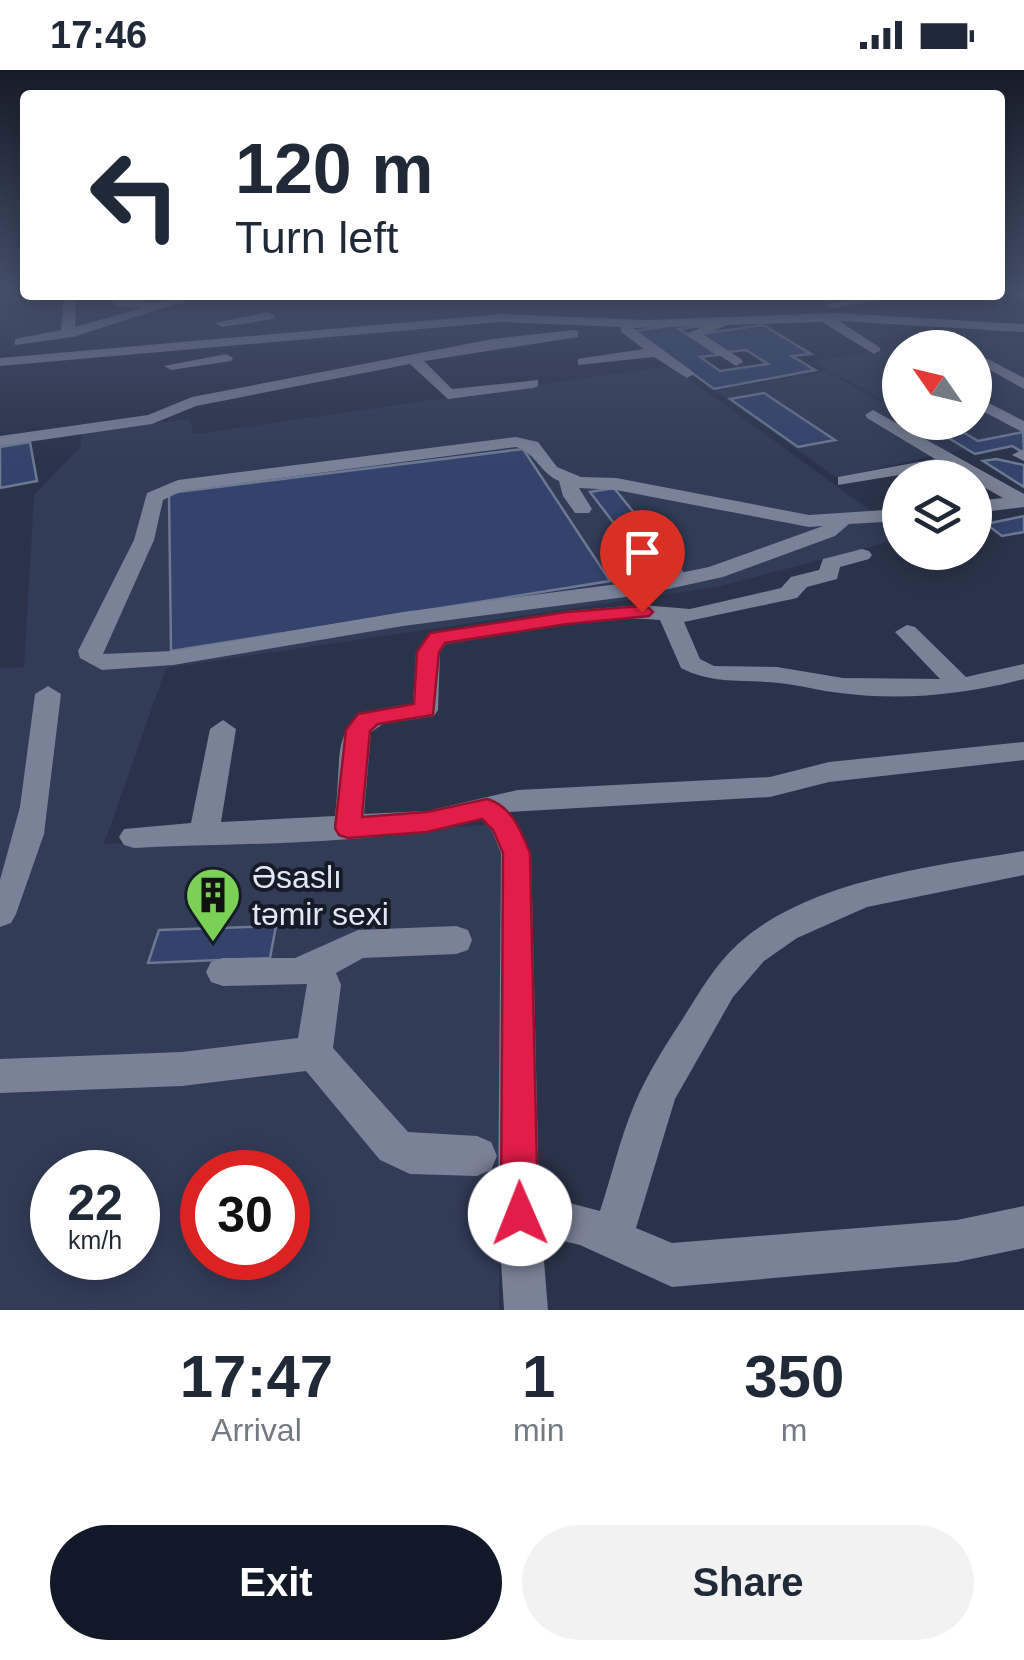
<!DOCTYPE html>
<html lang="en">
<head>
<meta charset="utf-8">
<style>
  :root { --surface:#fff; --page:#f2f2f3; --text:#1f2937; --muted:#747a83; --accent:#111827 }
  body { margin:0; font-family:Helvetica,sans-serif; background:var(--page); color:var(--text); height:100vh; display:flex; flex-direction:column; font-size:38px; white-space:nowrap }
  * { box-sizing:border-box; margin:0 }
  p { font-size:32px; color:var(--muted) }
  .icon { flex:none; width:55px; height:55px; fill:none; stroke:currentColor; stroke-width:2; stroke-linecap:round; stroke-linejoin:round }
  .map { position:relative; height:1240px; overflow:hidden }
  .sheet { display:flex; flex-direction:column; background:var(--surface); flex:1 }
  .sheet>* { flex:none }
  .banner { position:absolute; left:20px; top:20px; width:985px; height:210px; border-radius:10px; box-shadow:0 5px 25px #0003; background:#fff; color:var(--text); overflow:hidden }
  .needle { width:65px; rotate:304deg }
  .buttons { position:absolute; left:882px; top:260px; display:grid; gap:20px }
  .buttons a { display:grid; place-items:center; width:110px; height:110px; border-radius:50%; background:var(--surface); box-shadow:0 5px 25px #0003; font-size:50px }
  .speed { position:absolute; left:30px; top:1080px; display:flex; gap:20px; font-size:50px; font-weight:700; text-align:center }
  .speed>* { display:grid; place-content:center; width:130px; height:130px; border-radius:50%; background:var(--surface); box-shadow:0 5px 25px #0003; line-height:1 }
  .speed small { font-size:25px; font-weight:400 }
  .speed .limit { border:15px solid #d22; background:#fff; color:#111 }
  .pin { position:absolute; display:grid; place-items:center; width:85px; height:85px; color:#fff; margin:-102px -42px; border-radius:50% 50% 50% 0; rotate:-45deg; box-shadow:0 0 10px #0007 }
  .pin .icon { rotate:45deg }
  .me { position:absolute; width:110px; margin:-55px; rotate:359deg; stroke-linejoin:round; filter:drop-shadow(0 0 8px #0008) }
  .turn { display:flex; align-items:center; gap:35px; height:210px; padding:0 50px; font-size:45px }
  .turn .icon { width:130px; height:130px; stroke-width:2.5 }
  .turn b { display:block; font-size:70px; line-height:85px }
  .eta { display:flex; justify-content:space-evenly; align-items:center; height:170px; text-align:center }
  .eta b { font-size:60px; font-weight:700; line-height:70px }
  .action { display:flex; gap:20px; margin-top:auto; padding:20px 50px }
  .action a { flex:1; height:115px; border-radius:60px; background:var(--accent); color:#fff; font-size:40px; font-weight:700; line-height:115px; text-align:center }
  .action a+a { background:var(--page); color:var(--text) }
  .status { display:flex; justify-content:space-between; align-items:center; height:70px; padding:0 50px; background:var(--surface); direction:ltr }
  .status svg { height:28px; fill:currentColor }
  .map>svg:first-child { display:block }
  .built { fill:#313c57; fill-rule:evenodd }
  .building { fill:#34436d; stroke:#6d7891; stroke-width:2.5 }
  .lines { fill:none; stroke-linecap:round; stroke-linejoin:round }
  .minor { fill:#7a8297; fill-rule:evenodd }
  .major { fill:#c0d1fb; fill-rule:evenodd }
  .route { fill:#e11d48; stroke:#92132f; stroke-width:2.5 }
  .labels { text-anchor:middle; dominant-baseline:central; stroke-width:8; stroke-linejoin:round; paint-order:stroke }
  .near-poi-label { font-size:32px; fill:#e1e7f6; stroke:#171b25; text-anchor:start }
</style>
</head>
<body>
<div class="status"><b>17:46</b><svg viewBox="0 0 49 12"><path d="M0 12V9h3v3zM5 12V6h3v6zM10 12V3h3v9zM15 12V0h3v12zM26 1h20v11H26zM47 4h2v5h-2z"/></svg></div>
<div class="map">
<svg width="1024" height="1240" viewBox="0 0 1024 1240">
  <rect width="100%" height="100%" fill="#2a3349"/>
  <g class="built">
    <path d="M1005 266H1024V362L978 371 946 353 975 352V278H902Z"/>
    <path d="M900 278V340L812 291Z"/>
    <path d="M671 296 900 462V469L717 517 166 598 104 774 491 755 501 771 499 1240H0V598L24 597 34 425 81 376V362L189 349 194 364ZM52 1102H138V1188H52ZM202 1102H288V1188H202Z"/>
    <path d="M827 301 900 342V352L918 353 965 379 837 408 716 321Z"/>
  </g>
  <g class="building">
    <path d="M703 251 708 255 679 259 718 285 700 287 720 301 768 294 746 280 728 282 700 264 763 255 811 284 792 286 815 300 714 319 634 261Z"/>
    <path d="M764 323 835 370 798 377 730 329Z"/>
    <path d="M922 352H946L978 371 1023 362 1024 383 1012 376 975 384Z"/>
    <path d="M30 372 37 411 0 418V377Z"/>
    <path d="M523 379 610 511 171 581 169 423Z"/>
    <path d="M996 389 1024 395V417L983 391Z"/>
    <path d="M614 418 685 506 658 511 590 422Z"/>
    <path d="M1024 446V462L1002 466 986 454Z"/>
    <path d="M276 856 270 888 148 893 159 860Z"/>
  </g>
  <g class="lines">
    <g class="minor">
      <rect x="1000" y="219" width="24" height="6"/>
      <path d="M64 225H76L75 257 142 238 116 236 108 225 157 233 184 225H203L73 267 15 275V269L61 260Z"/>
      <path d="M873 225H910L831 238 825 234Z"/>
      <path d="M268 242 275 246 273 249 222 257 215 253Z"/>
      <path d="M837 243 1024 254V262L839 251 879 277 881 280 874 284 822 252 727 255 704 265 741 289 743 292 736 296 686 264 704 256 633 258 692 301 694 304 687 308 654 287 578 295V289L583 288 644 279 621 262V257L501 252 0 296V288L501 244 645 250Z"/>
      <path d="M573 260 578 261V267L424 291 452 319 538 310V316L533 318 448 329 410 294 196 336 152 354 0 376V366L148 345 192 327 493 269Z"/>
      <path d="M226 284 233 288 231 291 171 300 164 296Z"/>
      <path d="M988 289 1024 308V319L983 296V290Z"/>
      <path d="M975 326 1024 351V363L975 337Z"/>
      <path d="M873 340 1024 424V437L975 443V431L1003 428 975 412V408L948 397 838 415V407L935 389 867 348 865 345Z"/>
      <path d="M516 367 538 372 557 397 581 407 616 408 809 445 900 439V451L849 454 835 466 723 507 641 525 403 556 173 595 102 600 80 588 78 581 134 470 147 423 178 410ZM516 377C535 382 539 402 559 411L563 426 575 443H589L592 439 579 418 616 420 809 457 823 456 709 497 641 511 403 542 173 581 103 584 154 470 163 430 182 421Z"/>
      <path d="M1021 380H1024V391L1012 385Z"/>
      <path d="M862 479 869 481 872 485 869 489 840 497 837 509 807 517 797 528 684 552 700 589 714 596 777 597 843 608 940 609 895 562 907 555 915 557 966 607 1024 594V609C964 625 902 631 840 623 820 621 800 615 779 613 744 609 714 615 681 598L660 550C589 544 515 563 446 574L440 582 438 640 434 646 383 654 371 662 364 744 427 741 518 720 770 707 829 692 1024 672V690L829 712 770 727 509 742 531 783 539 1125 600 1141C612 1105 620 1068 635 1033 647 1005 663 979 680 953 698 925 713 897 738 874 808 810 934 796 1024 781V805L867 837 797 868 764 891 733 927 675 1029 636 1158 672 1173 957 1150 1024 1136V1178L957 1192 672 1217 580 1175 542 1166 548 1240H504L498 1144 501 783 492 761 481 749C369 777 249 772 134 778L124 775 119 767 124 759 191 753 210 659 223 650 236 659 221 752 335 746C344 671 325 643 413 634L416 582 430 563 567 541 642 535 690 539 781 518 791 507 819 500 823 489Z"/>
      <path d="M48 616 61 624 44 764 16 844 11 853 0 857V810L20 737 35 624Z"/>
      <path d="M456 856 468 860 472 870 468 880 456 884 363 888 336 903 341 915 333 978 408 1062 477 1066 491 1072 497 1086 491 1100 477 1106 410 1104 380 1090 306 1001 182 1016 0 1023V989L182 982 298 968 307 914 223 916 211 912 206 902 211 892 223 888H295L358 860Z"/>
    </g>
    <path class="major" d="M1010 219H1024V228Z"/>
  </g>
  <linearGradient id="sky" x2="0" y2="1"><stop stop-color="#171c28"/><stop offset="0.56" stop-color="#44506a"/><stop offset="1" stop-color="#44506a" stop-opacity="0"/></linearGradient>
  <rect width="1024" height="393" fill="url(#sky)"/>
  <path class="route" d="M642 536 649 538 653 542 649 546 567 554 445 573 439 582 433 645 378 654 370 661 362 747 427 742 487 729C512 736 521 761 530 783L538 1144 533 1157 520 1163 506 1157 501 1144 503 783 493 760 482 749 427 762 348 768 339 765 335 758 346 660 358 644 414 634 417 582 430 563 567 542Z"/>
  <defs>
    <g id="building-pin" transform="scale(2.875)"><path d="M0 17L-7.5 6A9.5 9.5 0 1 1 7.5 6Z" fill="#7bd156" stroke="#171b25"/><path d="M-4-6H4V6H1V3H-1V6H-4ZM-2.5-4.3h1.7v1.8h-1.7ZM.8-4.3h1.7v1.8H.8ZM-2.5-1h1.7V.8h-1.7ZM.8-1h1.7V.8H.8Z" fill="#111"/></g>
  </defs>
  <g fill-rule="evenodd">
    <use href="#building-pin" x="213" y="825"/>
  </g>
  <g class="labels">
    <g class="near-poi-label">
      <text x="252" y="807">Əsaslı<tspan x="252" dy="37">təmir sexi</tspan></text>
    </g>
  </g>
</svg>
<div class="buttons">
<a><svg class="needle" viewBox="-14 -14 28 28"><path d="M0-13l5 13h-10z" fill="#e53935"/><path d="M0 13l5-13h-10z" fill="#747a83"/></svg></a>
<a><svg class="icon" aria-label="layers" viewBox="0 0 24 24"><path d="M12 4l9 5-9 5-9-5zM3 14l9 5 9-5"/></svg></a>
</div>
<div class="speed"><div>22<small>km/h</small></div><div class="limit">30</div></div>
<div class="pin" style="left:642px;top:542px;background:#d93025"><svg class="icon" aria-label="arrive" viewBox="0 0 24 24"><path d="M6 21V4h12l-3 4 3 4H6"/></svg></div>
<svg class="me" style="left:520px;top:1144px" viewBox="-20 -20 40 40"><circle r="19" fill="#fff"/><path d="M0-13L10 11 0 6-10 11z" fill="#e11d48"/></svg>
<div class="banner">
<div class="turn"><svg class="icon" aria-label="left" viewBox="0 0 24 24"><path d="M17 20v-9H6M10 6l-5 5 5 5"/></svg><div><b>120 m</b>Turn left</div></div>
</div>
</div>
<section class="sheet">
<div class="eta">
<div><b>17:47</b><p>Arrival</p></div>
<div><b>1</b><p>min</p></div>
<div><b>350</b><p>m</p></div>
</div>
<div class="action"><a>Exit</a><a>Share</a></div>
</section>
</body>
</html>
